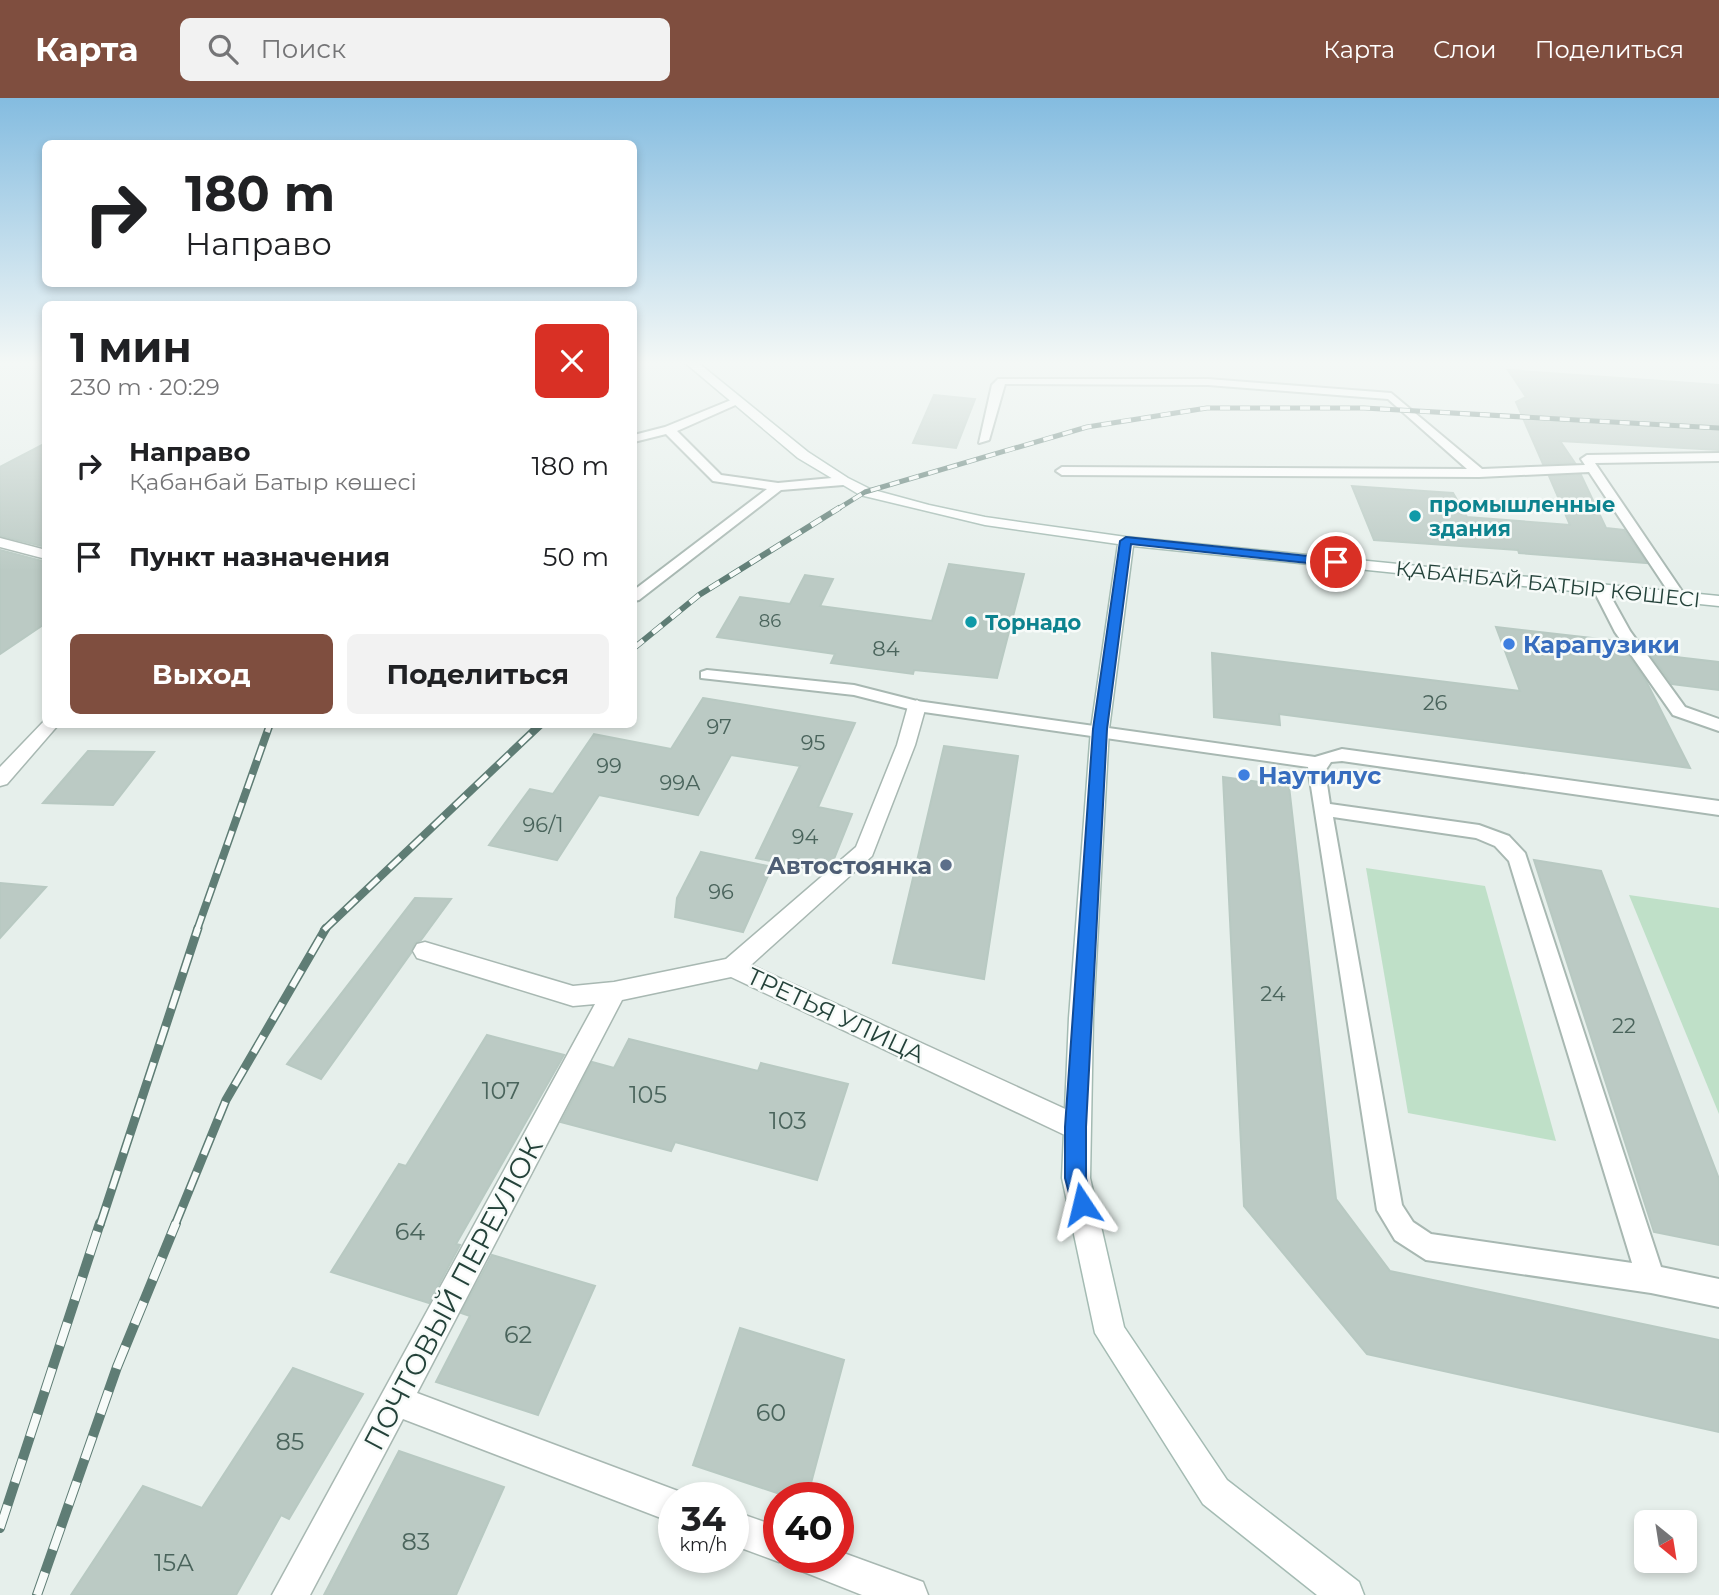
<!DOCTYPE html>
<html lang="ru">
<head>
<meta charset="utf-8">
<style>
  :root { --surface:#fff; --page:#f2f2f2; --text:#202124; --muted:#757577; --accent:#7f4e3f }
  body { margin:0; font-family:Montserrat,sans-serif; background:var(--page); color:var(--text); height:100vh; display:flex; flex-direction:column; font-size:26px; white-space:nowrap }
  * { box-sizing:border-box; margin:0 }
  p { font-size:23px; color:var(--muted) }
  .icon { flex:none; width:38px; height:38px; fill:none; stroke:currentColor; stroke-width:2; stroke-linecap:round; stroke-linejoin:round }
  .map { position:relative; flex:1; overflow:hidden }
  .panel { position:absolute; left:42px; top:203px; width:595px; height:427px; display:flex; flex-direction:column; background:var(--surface); border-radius:10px; box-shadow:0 4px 10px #0003 }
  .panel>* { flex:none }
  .banner { position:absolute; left:42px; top:42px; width:595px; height:147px; border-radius:10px; box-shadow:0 4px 10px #0003; background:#fff; color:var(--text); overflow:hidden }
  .needle { width:46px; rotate:150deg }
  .buttons { position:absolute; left:1634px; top:1412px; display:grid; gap:14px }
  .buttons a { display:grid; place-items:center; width:63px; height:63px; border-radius:10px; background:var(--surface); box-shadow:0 4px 10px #0003; font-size:35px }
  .speed { position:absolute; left:658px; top:1384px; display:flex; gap:14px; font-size:35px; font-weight:700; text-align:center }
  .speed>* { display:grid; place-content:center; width:91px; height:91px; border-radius:50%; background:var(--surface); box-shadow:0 4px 10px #0003; line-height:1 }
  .speed small { font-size:18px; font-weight:400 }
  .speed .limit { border:10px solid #d22; background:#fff; color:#111 }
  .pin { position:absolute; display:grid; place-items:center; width:60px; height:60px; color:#fff; margin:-30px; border:4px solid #fff; border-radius:50%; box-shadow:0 2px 7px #0007 }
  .me { position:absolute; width:77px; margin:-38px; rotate:350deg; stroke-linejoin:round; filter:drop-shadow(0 0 5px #0008) }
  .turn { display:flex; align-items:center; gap:24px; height:147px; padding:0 28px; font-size:32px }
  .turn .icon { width:91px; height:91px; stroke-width:2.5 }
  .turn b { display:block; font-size:49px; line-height:60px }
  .round { display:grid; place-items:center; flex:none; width:74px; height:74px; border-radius:10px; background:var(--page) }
  .summary { display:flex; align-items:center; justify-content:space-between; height:119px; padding:0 28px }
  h1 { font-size:42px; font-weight:700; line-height:52px }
  .cta { display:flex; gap:14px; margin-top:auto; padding:14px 28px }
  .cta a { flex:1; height:80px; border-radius:10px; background:var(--accent); color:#fff; font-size:28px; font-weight:700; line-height:80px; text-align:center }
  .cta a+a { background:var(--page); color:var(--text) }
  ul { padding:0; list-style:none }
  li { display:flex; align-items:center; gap:21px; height:91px; padding:0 28px }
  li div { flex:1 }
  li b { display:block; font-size:26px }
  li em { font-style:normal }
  header { display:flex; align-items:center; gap:42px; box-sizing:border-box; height:98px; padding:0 35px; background:var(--accent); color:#fff }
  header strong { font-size:33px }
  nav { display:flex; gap:38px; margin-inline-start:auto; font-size:24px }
  .search { width:490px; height:63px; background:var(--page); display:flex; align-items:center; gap:18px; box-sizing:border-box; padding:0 24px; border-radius:10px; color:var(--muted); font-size:26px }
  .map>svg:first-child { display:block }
  .green { fill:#bfe0c8 }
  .building { fill:#bbcac4; stroke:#b8c9c2; stroke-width:2 }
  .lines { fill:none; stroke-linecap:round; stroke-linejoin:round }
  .lane-casing { stroke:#a8b8b2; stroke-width:4 }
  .street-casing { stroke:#a8b8b2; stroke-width:3 }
  .secondary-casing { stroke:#a4bbb3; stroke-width:3 }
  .lane { fill:#fff; fill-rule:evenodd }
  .street { fill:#fff; fill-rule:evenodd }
  .secondary { fill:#fff; fill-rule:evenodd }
  .rail-far4-casing { stroke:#5f7d75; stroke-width:5 }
  .rail-far3-casing { stroke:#5f7d75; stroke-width:6 }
  .rail-far2-casing { stroke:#5f7d75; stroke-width:8 }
  .rail-far1-casing { stroke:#5f7d75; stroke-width:9 }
  .rail-casing { stroke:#5f7d75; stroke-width:10 }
  .rail-far4 { stroke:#f7fbf9; stroke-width:3.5; stroke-dasharray:10; stroke-linecap:butt }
  .rail-far3 { stroke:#f7fbf9; stroke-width:4.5; stroke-dasharray:12; stroke-linecap:butt }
  .rail-far2 { stroke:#f7fbf9; stroke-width:5; stroke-dasharray:15; stroke-linecap:butt }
  .rail-far1 { stroke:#f7fbf9; stroke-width:6; stroke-dasharray:19; stroke-linecap:butt }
  .rail { stroke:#f7fbf9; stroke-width:8; stroke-dasharray:24; stroke-linecap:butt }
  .route { fill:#1a73e8; stroke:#114b97; stroke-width:2 }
  .culture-dot { fill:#0f9aa8; stroke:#f7fbf9; stroke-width:2.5 }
  .shop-dot { fill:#3f7fe0; stroke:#f7fbf9; stroke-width:2.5 }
  .service-dot { fill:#5c6f8a; stroke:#f7fbf9; stroke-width:2.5 }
  .labels { text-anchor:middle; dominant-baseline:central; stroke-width:5; stroke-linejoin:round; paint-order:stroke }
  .far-number-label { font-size:18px; fill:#4a645c }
  .far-culture-label { font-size:21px; font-weight:bold; fill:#0d838f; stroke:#f7fbf9; text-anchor:start }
  .far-street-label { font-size:21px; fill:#24423a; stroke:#f7fbf9 }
  .number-label { font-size:21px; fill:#4a645c }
  .shop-label { font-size:24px; font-weight:bold; fill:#366cbe; stroke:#f7fbf9; text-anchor:start }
  .service-label { font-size:24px; font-weight:bold; fill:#4e5e75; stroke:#f7fbf9; text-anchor:end }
  .street-label { font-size:24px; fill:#24423a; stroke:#f7fbf9 }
  .near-number-label { font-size:24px; fill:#4a645c }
  .near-street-label { font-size:28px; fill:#24423a; stroke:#f7fbf9 }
</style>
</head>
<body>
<header>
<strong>Карта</strong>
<div class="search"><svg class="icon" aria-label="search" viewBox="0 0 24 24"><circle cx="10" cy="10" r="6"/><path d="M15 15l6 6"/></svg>Поиск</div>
<nav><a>Карта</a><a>Слои</a><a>Поделиться</a></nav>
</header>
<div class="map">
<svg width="1719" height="1497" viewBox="0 0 1719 1497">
  <rect width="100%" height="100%" fill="#e6efeb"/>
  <g class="green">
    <path d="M1366 770 1485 788 1556 1043 1408 1015Z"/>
    <path d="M1629 797 1719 810V1016Z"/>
  </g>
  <g class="building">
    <path d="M1508 272 1719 287V352L1560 343 1575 365 1543 366 1516 304 1526 299Z"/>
    <path d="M934 297 975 301 956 350 913 345Z"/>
    <path d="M46 345V449L0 438V369Z"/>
    <path d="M1581 377 1606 430 1624 432 1647 465 1519 455 1518 452 1374 442 1352 388 1453 395 1467 419 1570 427 1549 378Z"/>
    <path d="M0 452 46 464V525L0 556Z"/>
    <path d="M949 466 1024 476 997 580 914 572 913 576 831 565 835 556 717 539 740 499 790 506 805 477 833 481 820 508 932 523Z"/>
    <path d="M1496 529 1618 543 1646 583 1690 670 1279 616 1280 627 1214 619 1212 555 1520 593Z"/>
    <path d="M1650 556 1719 564V592L1672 586Z"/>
    <path d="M703 600 855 625 818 709 852 716 832 766 823 774 756 760 800 668 731 657 698 717 599 697 557 762 489 747 530 691 553 696 594 636 671 651Z"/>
    <path d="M944 648 1018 658 984 881 893 865Z"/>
    <path d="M88 653 154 654 113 707 43 705Z"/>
    <path d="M1223 679 1289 688 1336 1101 1390 1173 1719 1242V1334L1367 1256 1244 1108Z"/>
    <path d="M701 754 772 769 743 834 675 819 677 800Z"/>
    <path d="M1534 762 1601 773 1719 1081V1147L1654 1134Z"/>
    <path d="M0 785 46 789 0 840Z"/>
    <path d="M415 800 451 801 421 842 415 845 411 855 321 981 287 966Z"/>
    <path d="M487 937 564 957 456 1146 460 1147 429 1205 331 1174 399 1066 406 1068Z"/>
    <path d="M629 941 758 973 761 965 848 986 817 1082 675 1044 671 1053 561 1024 592 964 614 970Z"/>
    <path d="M492 1157 595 1188 538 1317 436 1284 470 1218 461 1215Z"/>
    <path d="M740 1230 844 1262 807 1400H792L693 1367Z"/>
    <path d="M293 1270 363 1296 289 1421 281 1417 236 1497H71L143 1388 202 1410Z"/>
    <path d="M399 1353 504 1389 456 1497H324Z"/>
  </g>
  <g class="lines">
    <g class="lane-casing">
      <g id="lane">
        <path d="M998 281H1208L1391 295 1482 371 1585 367 1581 361 1587 357 1719 355V363L1595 365 1686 499 1679 503 1674 502 1589 374 1479 379 1062 377 1056 373 1062 369 1467 371 1388 301 1208 287 1005 286 989 342 979 345 992 287Z"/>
        <path d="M736 300 740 301V305L677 333 721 377 778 385 843 379 849 383 843 387 781 392 639 502 634 503V492L767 391 713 383 666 336 634 344V337L665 329Z"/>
        <path d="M1600 487 1605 488 1630 533 1685 609 1719 621V633L1673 617 1615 534 1593 491Z"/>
        <path d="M707 572 854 587 917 603 1315 659 1342 651 1719 703V717L1342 663 1331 664 1325 673 1330 706 1479 727 1509 738 1525 755 1661 1169 1719 1181V1209L1651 1195 1426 1162 1395 1142 1377 1112 1308 669 917 613 854 597 701 580V574ZM1333 719 1476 740 1495 748 1509 763 1632 1165 1431 1136 1413 1124 1402 1107Z"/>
      </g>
    </g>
    <g class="street-casing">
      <g id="street">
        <path d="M0 440 46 452V461L0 449Z"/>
        <path d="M917 602 926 608 915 647 872 758 751 867 1085 1020 1089 1029 1085 1038 1076 1041 1067 1038 731 879 622 902 417 1295 686 1396 688 1400H674V1425L403 1321 310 1497H272L595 906 573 908 417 860 413 853 417 846 425 844 573 888 614 884 726 861 856 749 897 647 908 608Z"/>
        <path d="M46 621V626H59L7 686 0 688V669Z"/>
        <path d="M733 1413 779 1429V1460H791L779 1464 733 1447Z"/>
        <path d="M838 1453 923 1484 928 1497H862L799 1472 793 1460H838Z"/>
      </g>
    </g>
    <g class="secondary-casing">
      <path id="secondary" d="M683 263H696L808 354 848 380 870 391 929 407 985 419 1126 439 1719 498V508L1133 448 1109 631 1093 920 1090 1080 1124 1229 1227 1382 1359 1484 1364 1497H1317L1203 1406 1095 1235 1062 1080 1069 920 1091 631 1118 446 985 427 860 397 798 360Z"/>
    </g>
    <use href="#lane" class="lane"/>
    <use href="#street" class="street"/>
    <use href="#secondary" class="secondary"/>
    <g class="rail-far4-casing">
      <path id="rail-far4" d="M836 412 865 394 1087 329 1207 310H1364L1719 330"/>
    </g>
    <g class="rail-far3-casing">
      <path id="rail-far3" d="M634 550 699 497 839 410"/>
    </g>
    <g class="rail-far2-casing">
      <g id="rail-far2">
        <path d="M197 832 270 626"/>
        <path d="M324 832 541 626"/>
      </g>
    </g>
    <g class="rail-far1-casing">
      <g id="rail-far1">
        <path d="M100 1127 198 830"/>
        <path d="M175 1127 226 1002 326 830"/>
      </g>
    </g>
    <g class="rail-casing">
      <g id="rail">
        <path d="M0 1430 100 1125"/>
        <path d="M37 1497 117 1269 176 1125"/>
      </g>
    </g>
    <use href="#rail-far4" class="rail-far4"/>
    <use href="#rail-far3" class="rail-far3"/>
    <use href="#rail-far2" class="rail-far2"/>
    <use href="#rail-far1" class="rail-far1"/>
    <use href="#rail" class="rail"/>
  </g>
  <linearGradient id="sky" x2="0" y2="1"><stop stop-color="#84bce0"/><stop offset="0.56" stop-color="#f4f8f6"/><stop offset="1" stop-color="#f4f8f6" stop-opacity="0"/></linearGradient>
  <rect width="1719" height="473" fill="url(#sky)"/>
  <path class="route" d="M1126 439 1336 461 1341 464 1336 468 1131 446 1107 631 1086 1029V1080L1092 1106 1089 1114 1082 1117 1074 1114 1065 1080V1029L1093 631 1120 443Z"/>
  <g class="culture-dot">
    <circle cx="1415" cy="418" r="7"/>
    <circle cx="971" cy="524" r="7"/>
  </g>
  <g class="shop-dot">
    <circle cx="1509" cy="546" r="7"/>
    <circle cx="1244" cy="677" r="7"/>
  </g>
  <circle class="service-dot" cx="946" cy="767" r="7"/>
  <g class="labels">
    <g class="far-number-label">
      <text x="770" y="523">86</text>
    </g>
    <g class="far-culture-label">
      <text x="1429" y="406">промышленные<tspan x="1429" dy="24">здания</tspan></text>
      <text x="985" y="524">Торнадо</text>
    </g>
    <g class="far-street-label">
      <text transform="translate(1548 486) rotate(6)">ҚАБАНБАЙ БАТЫР КӨШЕСІ</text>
    </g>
    <g class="number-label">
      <text x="886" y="550">84</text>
      <text x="1435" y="604">26</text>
      <text x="719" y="628">97</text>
      <text x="813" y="644">95</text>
      <text x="609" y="667">99</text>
      <text x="680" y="684">99А</text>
      <text x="543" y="726">96/1</text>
      <text x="805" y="738">94</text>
      <text x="721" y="793">96</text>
      <text x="1273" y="895">24</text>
      <text x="1624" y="927">22</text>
    </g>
    <g class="shop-label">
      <text x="1523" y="546">Карапузики</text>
      <text x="1258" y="677">Наутилус</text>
    </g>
    <g class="service-label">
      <text x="932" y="767">Автостоянка</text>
    </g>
    <g class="street-label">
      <text transform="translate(836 917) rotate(25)">ТРЕТЬЯ УЛИЦА</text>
    </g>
    <g class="near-number-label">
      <text x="501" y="992">107</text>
      <text x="648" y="996">105</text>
      <text x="788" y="1022">103</text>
      <text x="410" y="1133">64</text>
      <text x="518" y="1236">62</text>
      <text x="771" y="1314">60</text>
      <text x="290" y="1343">85</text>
      <text x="416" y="1443">83</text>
      <text x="174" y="1464">15А</text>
    </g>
    <g class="near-street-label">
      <text transform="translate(453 1196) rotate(-62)">ПОЧТОВЫЙ ПЕРЕУЛОК</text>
    </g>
  </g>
</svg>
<div class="buttons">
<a><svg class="needle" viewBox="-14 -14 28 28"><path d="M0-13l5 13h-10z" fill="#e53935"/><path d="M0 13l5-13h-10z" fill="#757577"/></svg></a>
</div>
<div class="speed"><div>34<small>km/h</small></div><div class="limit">40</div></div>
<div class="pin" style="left:1336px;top:464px;background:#d93025"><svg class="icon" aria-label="arrive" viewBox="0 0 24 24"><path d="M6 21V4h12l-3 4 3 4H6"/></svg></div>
<svg class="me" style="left:1082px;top:1106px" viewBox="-20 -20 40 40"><path d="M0-17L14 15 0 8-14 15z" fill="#1a73e8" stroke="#fff" stroke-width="4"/></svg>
<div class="banner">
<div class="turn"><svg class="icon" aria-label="right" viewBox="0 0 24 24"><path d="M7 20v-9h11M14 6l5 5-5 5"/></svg><div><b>180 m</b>Направо</div></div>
</div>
<section class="panel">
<div class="summary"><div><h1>1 мин</h1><p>230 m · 20:29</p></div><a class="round" style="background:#d93025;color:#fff"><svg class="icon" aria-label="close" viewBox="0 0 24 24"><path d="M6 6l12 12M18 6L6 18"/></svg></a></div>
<ul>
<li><svg class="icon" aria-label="right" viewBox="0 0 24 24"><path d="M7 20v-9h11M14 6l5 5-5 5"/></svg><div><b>Направо</b><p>Қабанбай Батыр көшесі</p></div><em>180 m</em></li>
<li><svg class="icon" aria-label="arrive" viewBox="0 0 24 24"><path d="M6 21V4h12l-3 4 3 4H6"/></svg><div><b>Пункт назначения</b></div><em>50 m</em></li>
</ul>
<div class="cta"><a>Выход</a><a>Поделиться</a></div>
</section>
</div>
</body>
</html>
